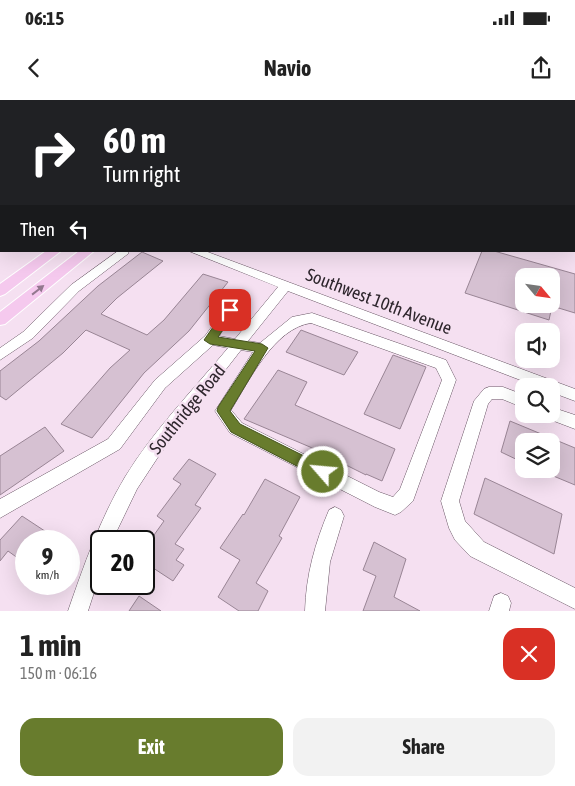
<!DOCTYPE html>
<html lang="en">
<head>
<meta charset="utf-8">
<style>
  :root { --surface:#fff; --page:#f2f2f2; --text:#222; --muted:#767676; --accent:#687c2d }
  body { margin:0; font-family:"Asap Condensed",sans-serif; background:var(--page); color:var(--text); height:100vh; display:flex; flex-direction:column; font-size:19px; white-space:nowrap }
  * { box-sizing:border-box; margin:0 }
  p { font-size:16px; color:var(--muted) }
  .icon { flex:none; width:28px; height:28px; fill:none; stroke:currentColor; stroke-width:2; stroke-linecap:round; stroke-linejoin:round }
  .map { position:relative; height:511px; overflow:hidden }
  .panel { display:flex; flex-direction:column; background:var(--surface); flex:1 }
  .panel>* { flex:none }
  .hud { position:absolute; left:0px; top:0px; width:575px; height:152px; box-shadow:0 5px 20px #0002; background:#202124; color:#fff; overflow:hidden }
  .needle { width:32px; rotate:119deg }
  .fabs { position:absolute; left:515px; top:168px; display:grid; gap:10px }
  .fabs a { display:grid; place-items:center; width:45px; height:45px; border-radius:10px; background:var(--surface); box-shadow:0 5px 20px #0002; font-size:25px }
  .speed { position:absolute; left:15px; top:430px; display:flex; gap:10px; font-size:25px; font-weight:700; text-align:center }
  .speed>* { display:grid; place-content:center; width:65px; height:65px; border-radius:50%; background:var(--surface); box-shadow:0 5px 20px #0002; line-height:1 }
  .speed small { font-size:12px; font-weight:400 }
  .speed .limit { border:2px solid #111; border-radius:8px; background:#fff; color:#111 }
  .pin { position:absolute; display:grid; place-items:center; width:42px; height:42px; color:#fff; margin:-21px; border-radius:10px; box-shadow:0 2px 8px #0006 }
  .me { position:absolute; width:55px; margin:-28px; rotate:297deg; stroke-linejoin:round; filter:drop-shadow(0 0 4px #0008) }
  .turn { display:flex; align-items:center; gap:18px; height:105px; padding:0 20px; font-size:22px }
  .turn .icon { width:65px; height:65px; stroke-width:2.5 }
  .turn b { display:block; font-size:35px; line-height:42px }
  .then { display:flex; align-items:center; height:48px; padding:0 20px; background:#0003; gap:10px; font-size:19px }
  .round { display:grid; place-items:center; flex:none; width:52px; height:52px; border-radius:15px; background:var(--page) }
  .head { display:flex; align-items:center; justify-content:space-between; height:85px; padding:0 20px }
  h1 { font-size:30px; font-weight:700; line-height:38px }
  .primary-button { display:flex; gap:10px; margin-top:auto; padding:10px 20px }
  .primary-button a { flex:1; height:58px; border-radius:15px; background:var(--accent); color:#fff; font-size:20px; font-weight:700; line-height:58px; text-align:center }
  .primary-button a+a { background:var(--page); color:var(--text) }
  .status { display:flex; justify-content:space-between; align-items:center; height:35px; padding:0 25px; background:var(--surface); direction:ltr }
  .status svg { height:14px; fill:currentColor }
  header { display:flex; justify-content:space-between; align-items:center; height:65px; padding:0 20px; background:var(--surface); font-size:22px; font-weight:700 }
  .map>svg:first-child { display:block }
  .building { fill:#d6c1d2; stroke:#998595; fill-rule:evenodd }
  .lines { fill:none; stroke-linecap:round; stroke-linejoin:round }
  .minor-casing { stroke:#695665; stroke-width:1 }
  .major-casing { stroke:#fff; stroke-width:2 }
  .minor { fill:#fff; fill-rule:evenodd }
  .major { fill:#f5c9ee; fill-rule:evenodd }
  .oneway { fill:#92788e }
  .route { fill:#687c2d; stroke:#44511d }
  .labels { text-anchor:middle; dominant-baseline:central; stroke-width:5; stroke-linejoin:round; paint-order:stroke }
  .street-label { font-size:18px; fill:#2e262d; stroke:#f5e0f1 }
</style>
</head>
<body>
<div class="status"><b>06:15</b><svg viewBox="0 0 49 12"><path d="M0 12V9h3v3zM5 12V6h3v6zM10 12V3h3v9zM15 12V0h3v12zM26 1h20v11H26zM47 4h2v5h-2z"/></svg></div>
<header><svg class="icon" aria-label="back" viewBox="0 0 24 24"><path d="M15 5l-7 7 7 7"/></svg>Navio<svg class="icon" aria-label="share" viewBox="0 0 24 24"><path d="M12 15V3M7 8l5-5 5 5M5 13v7h14v-7"/></svg></header>
<div class="map">
<svg width="575" height="511" viewBox="0 0 575 511">
  <rect width="100%" height="100%" fill="#f5e0f1"/>
  <g class="building">
    <path d="M482 151H494L575 174V213L552 206 549 220 465 193ZM524 176H551V204H524Z"/>
    <path d="M142 152 163 161 117 198 101 214 147 235 164 220 203 174 228 182 189 231 144 273 92 338 61 324 110 268 130 250 86 230 63 253 6 300 0 296V271L39 241 98 186Z"/>
    <path d="M301 230 358 252 344 275 286 252Z"/>
    <path d="M393 255 426 267 400 329 364 314Z"/>
    <path d="M278 270 307 282 295 305 395 349 382 381 366 374V375L310 347 244 319Z"/>
    <path d="M510 321 575 348V385L551 375V341H524V363L501 352Z"/>
    <path d="M45 327 64 351 0 395V356Z"/>
    <path d="M189 359 216 374 195 405 201 408 175 444 184 449 176 460 184 465 173 481 144 462V449L164 421 157 416 181 384 173 379Z"/>
    <path d="M485 378 562 414 554 454 474 414Z"/>
    <path d="M265 379 300 397 279 436 282 438 256 483 268 491 258 511H239L218 497 240 460 220 448 243 414 244 415Z"/>
    <path d="M22 416 60 441H26V464L8 451 0 461V440Z"/>
    <path d="M374 442 406 459 394 497 420 511H363L376 476 363 470Z"/>
    <path d="M139 496 161 511H129Z"/>
  </g>
  <g class="lines">
    <g class="minor-casing">
      <g id="minor">
        <path d="M0 0H7L8 1 1 2Z"/>
        <path d="M201 0H213L214 1H202Z"/>
        <path d="M347 0H361L362 1H348Z"/>
        <path d="M373 0H385L386 1H374Z"/>
        <path d="M421 0H429L430 1H422Z"/>
        <path d="M441 0H449V1H442Z"/>
        <path d="M459 0H467V1H460Z"/>
        <path d="M479 0H487L488 1H480Z"/>
        <path d="M510 0H524L525 1H511Z"/>
        <path d="M550 0H563L564 1H551Z"/>
        <rect x="574" y="9" width="1" height="4"/>
        <rect x="0" y="17" width="1" height="4"/>
        <path d="M0 60 1 61V69L0 68Z"/>
        <rect x="574" y="72" width="1" height="6"/>
        <rect x="0" y="86" width="1" height="6"/>
        <path d="M118 151H127L129 153 79 191 33 238 0 260V248L23 232 71 185Z"/>
        <path d="M189 151H205L575 289V301L551 292V286H536L288 191 248 241 260 243 292 217 312 213 446 260 456 280 413 401 401 412 395 415 375 407 230 333 215 311 253 252 241 250 160 354 137 389 112 441H101V471L88 511H68C84 465 100 419 125 377 153 331 193 290 228 248L213 245 165 288 120 349 0 418V399L108 339 155 280 205 236 237 192 241 191 247 195 219 236 235 239 278 187ZM311 223 436 268 442 280 400 389 393 397 379 392 242 323 231 310C249 281 274 228 311 223Z"/>
        <path d="M489 287H503L524 295V308L502 299H492L488 304 459 401 465 421 484 442 575 488V509L470 456 455 440 449 428 441 401 474 301 484 289Z"/>
        <path d="M551 307 575 315V329L546 318 544 314H551Z"/>
        <path d="M335 407 341 410 344 416 330 462 325 511H305C306 475 315 443 329 410Z"/>
        <path d="M501 493 508 496 511 503 509 511H489L494 496Z"/>
      </g>
    </g>
    <g class="major-casing">
      <g id="major">
        <path d="M46 151H61L5 194 0 196V184Z"/>
        <path d="M79 151H94L5 224 0 225V212Z"/>
      </g>
    </g>
    <use href="#minor" class="minor"/>
    <use href="#major" class="major"/>
  </g>
  <defs><path id="oneway-solid" d="M-6-.8H1V-3.2L6.5 0L1 3.2V.8H-6Z" transform="scale(1.25)"/></defs>
  <use class="oneway" href="#oneway-solid" transform="translate(38 190) rotate(-38)"/>
  <path class="route" d="M230 206 236 210 218 237 262 244 268 248 230 311 240 324 328 368 330 372 328 377 323 379 318 377 231 332 217 311 218 307 255 251 210 244 204 240 227 207Z"/>
  <g class="labels">
    <g class="street-label">
      <text transform="translate(379 201) rotate(21)">Southwest 10th Avenue</text>
      <text transform="translate(187 309) rotate(-51)">Southridge Road</text>
    </g>
  </g>
</svg>
<div class="fabs">
<a><svg class="needle" viewBox="-14 -14 28 28"><path d="M0-13l5 13h-10z" fill="#e53935"/><path d="M0 13l5-13h-10z" fill="#767676"/></svg></a>
<a><svg class="icon" aria-label="sound" viewBox="0 0 24 24"><path d="M4 9h4l5-4v14l-5-4H4zM17 9q2 3 0 6"/></svg></a>
<a><svg class="icon" aria-label="search" viewBox="0 0 24 24"><circle cx="10" cy="10" r="6"/><path d="M15 15l6 6"/></svg></a>
<a><svg class="icon" aria-label="layers" viewBox="0 0 24 24"><path d="M12 4l9 5-9 5-9-5zM3 14l9 5 9-5"/></svg></a>
</div>
<div class="speed"><div>9<small>km/h</small></div><div class="limit">20</div></div>
<div class="pin" style="left:230px;top:210px;background:#d93025"><svg class="icon" aria-label="arrive" viewBox="0 0 24 24"><path d="M6 21V4h12l-3 4 3 4H6"/></svg></div>
<svg class="me" style="left:323px;top:372px" viewBox="-20 -20 40 40"><circle r="17" fill="#687c2d" stroke="#fff" stroke-width="3"/><path d="M0-11L8 9 0 5-8 9z" fill="#fff"/></svg>
<div class="hud">
<div class="turn"><svg class="icon" aria-label="right" viewBox="0 0 24 24"><path d="M7 20v-9h11M14 6l5 5-5 5"/></svg><div><b>60 m</b>Turn right</div></div>
<div class="then">Then<svg class="icon" aria-label="left" viewBox="0 0 24 24"><path d="M17 20v-9H6M10 6l-5 5 5 5"/></svg></div>
</div>
</div>
<section class="panel">
<div class="head"><div><h1>1 min</h1><p>150 m · 06:16</p></div><a class="round" style="background:#d93025;color:#fff"><svg class="icon" aria-label="close" viewBox="0 0 24 24"><path d="M6 6l12 12M18 6L6 18"/></svg></a></div>
<div class="primary-button"><a>Exit</a><a>Share</a></div>
</section>
</body>
</html>
